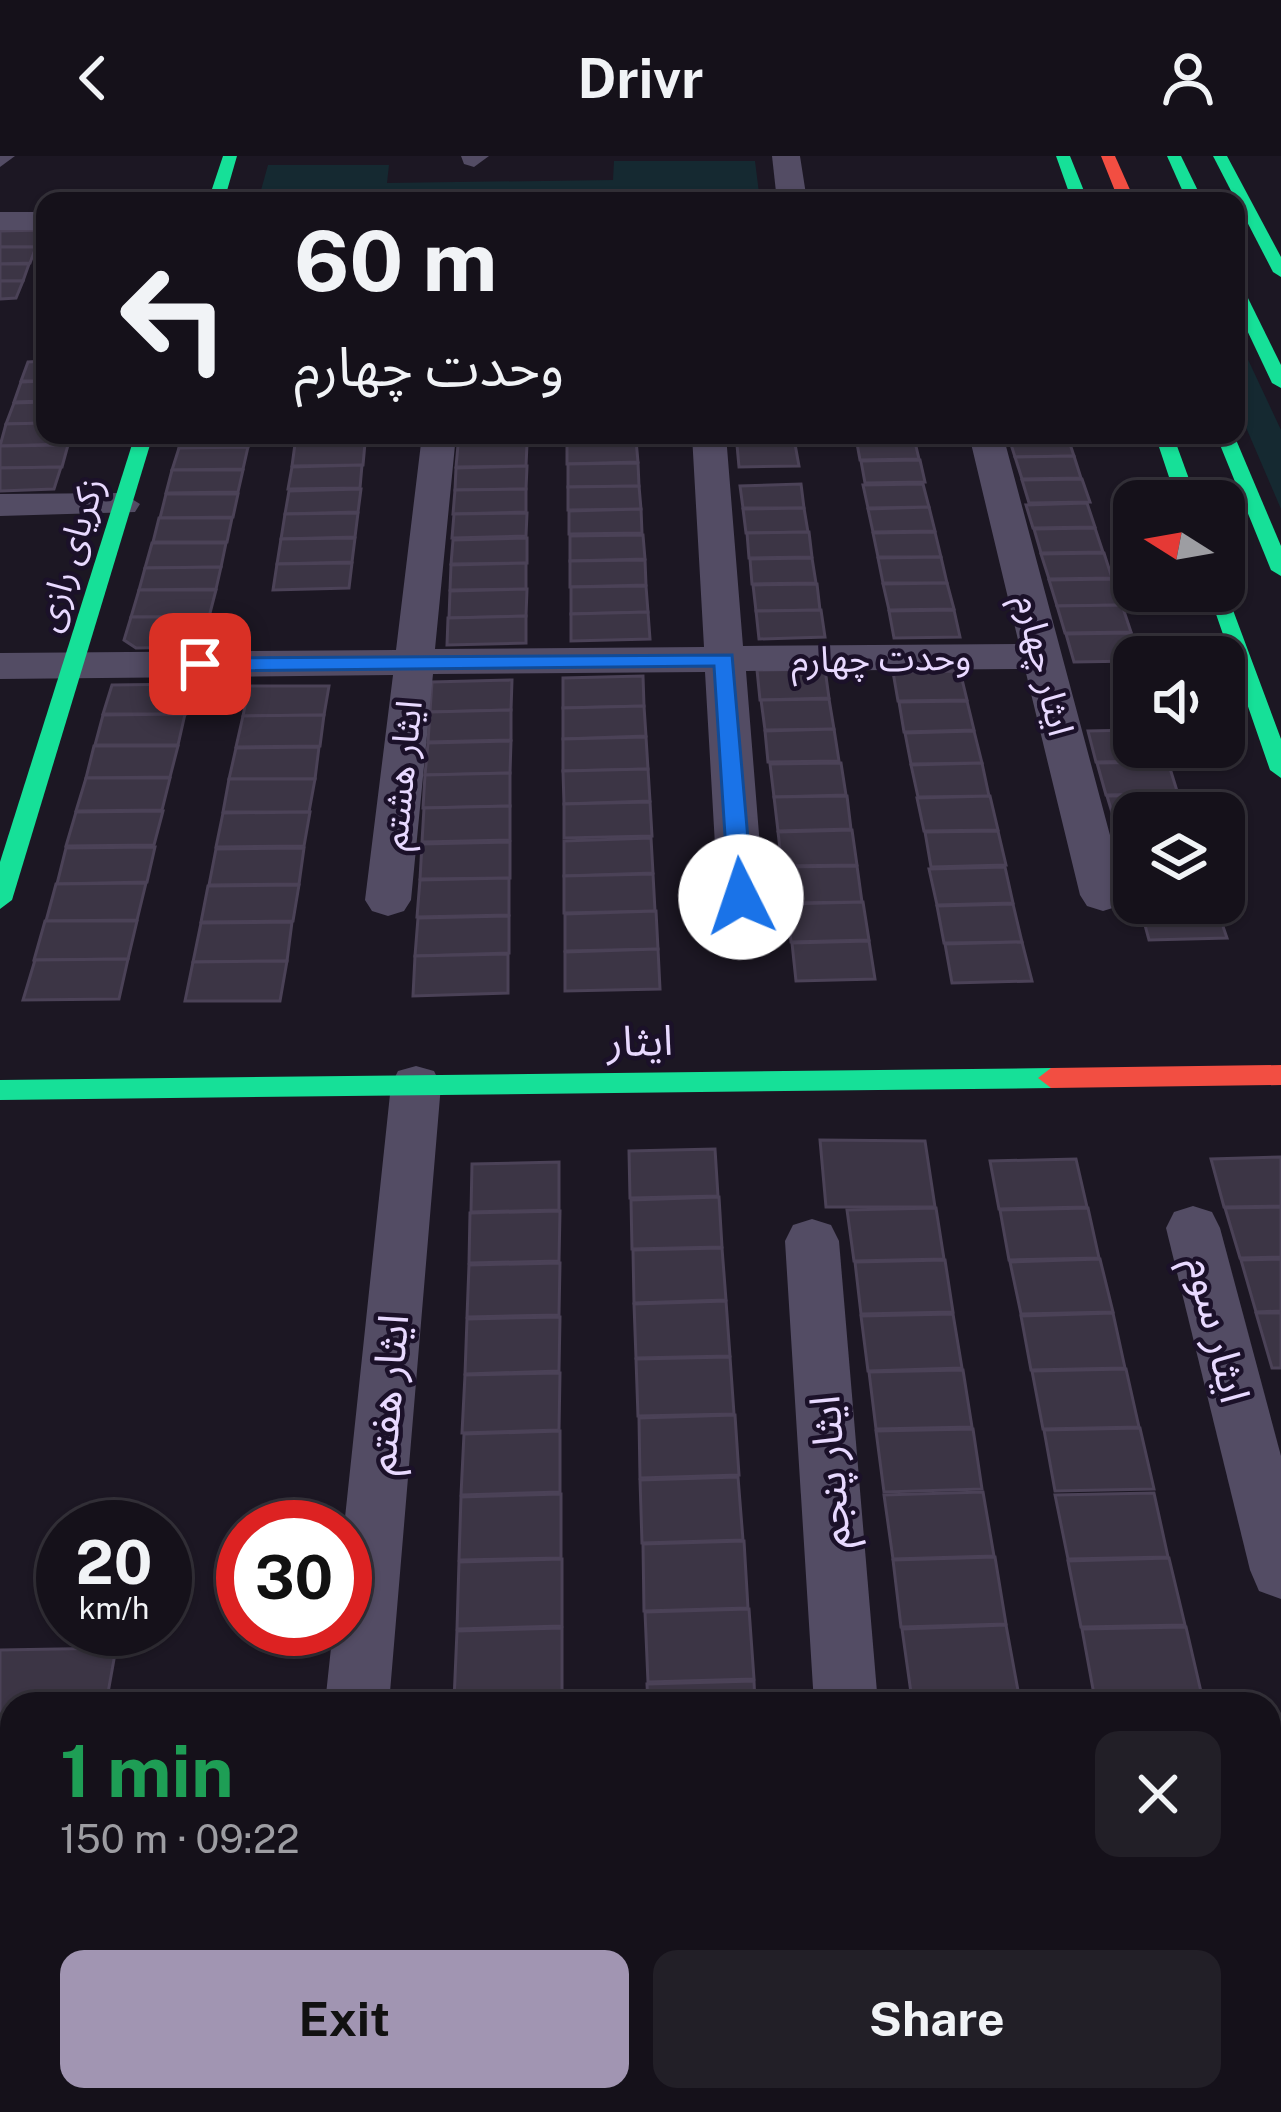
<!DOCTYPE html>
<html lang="en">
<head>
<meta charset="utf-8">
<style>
  :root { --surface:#15111a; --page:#221f27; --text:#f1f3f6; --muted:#9d9da2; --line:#343139; --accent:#a195b2 }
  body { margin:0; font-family:"Public Sans","Noto Sans Arabic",sans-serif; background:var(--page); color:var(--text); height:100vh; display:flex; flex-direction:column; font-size:45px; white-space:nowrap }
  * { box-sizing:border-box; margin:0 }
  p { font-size:39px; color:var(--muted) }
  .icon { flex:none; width:66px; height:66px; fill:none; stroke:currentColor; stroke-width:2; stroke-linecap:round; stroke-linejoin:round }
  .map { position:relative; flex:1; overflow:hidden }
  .panel { position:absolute; left:0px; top:1536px; width:1281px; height:420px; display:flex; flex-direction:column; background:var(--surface); border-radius:36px 36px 0 0; box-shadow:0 3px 9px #0004,0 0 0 3px var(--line) }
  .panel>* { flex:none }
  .top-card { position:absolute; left:36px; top:36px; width:1209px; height:252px; border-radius:24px; box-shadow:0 3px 9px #0004,0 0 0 3px var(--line); background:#15111a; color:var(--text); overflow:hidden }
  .needle { width:78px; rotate:281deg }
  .buttons { position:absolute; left:1113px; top:324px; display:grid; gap:24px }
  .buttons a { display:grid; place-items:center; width:132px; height:132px; border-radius:24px; background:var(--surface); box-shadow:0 3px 9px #0004,0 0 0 3px var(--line); font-size:60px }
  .speed { position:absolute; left:36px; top:1344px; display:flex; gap:24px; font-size:60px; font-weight:700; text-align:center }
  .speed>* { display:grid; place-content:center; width:156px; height:156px; border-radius:50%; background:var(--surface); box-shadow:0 3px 9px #0004,0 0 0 3px var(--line); line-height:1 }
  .speed small { font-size:30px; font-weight:400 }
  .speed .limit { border:18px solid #d22; background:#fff; color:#111 }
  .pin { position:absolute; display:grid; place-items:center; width:102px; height:102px; color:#fff; margin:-51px; border-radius:24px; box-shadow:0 6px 18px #0006 }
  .me { position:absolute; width:132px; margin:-66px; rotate:356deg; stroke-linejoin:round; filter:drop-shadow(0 0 9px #0008) }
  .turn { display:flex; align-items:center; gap:42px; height:252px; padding:0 60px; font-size:54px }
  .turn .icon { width:156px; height:156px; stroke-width:2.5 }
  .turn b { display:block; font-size:84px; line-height:102px }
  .round { display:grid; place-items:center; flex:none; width:126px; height:126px; border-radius:24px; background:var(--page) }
  .headline { display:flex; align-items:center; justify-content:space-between; height:204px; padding:0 60px }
  h1 { font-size:72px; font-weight:700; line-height:90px; color:#1e9e55 }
  .button { display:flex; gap:24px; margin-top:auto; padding:24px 60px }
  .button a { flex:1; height:138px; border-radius:24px; background:var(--accent); color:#111; font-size:48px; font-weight:700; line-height:138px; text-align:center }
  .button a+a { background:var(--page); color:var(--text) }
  header { display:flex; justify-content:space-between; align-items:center; height:156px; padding:0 60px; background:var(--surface); font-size:54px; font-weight:700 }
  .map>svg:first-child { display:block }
  .green { fill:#152931 }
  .building { fill:#3c3545; stroke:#4b4257; stroke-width:3 }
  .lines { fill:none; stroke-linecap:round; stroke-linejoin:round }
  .street { fill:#534c64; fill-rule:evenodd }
  .fast { fill:#16e098; fill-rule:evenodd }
  .jam { fill:#f24e42; fill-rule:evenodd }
  .route { fill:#1a73e8; stroke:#114b97; stroke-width:3 }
  .labels { text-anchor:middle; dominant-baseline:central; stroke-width:9; stroke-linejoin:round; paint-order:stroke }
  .far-street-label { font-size:36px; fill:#e8d9ff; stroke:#1b1129 }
  .street-label { font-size:42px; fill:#e8d9ff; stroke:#1b1129 }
</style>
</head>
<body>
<header><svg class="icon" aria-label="back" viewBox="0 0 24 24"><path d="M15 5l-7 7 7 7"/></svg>Drivr<svg class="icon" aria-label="person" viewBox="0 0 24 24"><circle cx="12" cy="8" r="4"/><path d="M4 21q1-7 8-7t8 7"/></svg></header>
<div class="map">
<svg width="1281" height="1956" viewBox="0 0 1281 1956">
  <rect width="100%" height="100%" fill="#1c1723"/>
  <g class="green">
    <path d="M614 5H755L760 45H258L268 9H389L387 27 613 24Z"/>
    <path d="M1236 178 1281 274V353L1236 248Z"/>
  </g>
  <g class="building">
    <path d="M43 74 36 91H0V75Z"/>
    <path d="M0 91H36L30 107 0 108Z"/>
    <path d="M0 108H29L23 125H0Z"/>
    <path d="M0 125H23L16 142 0 143Z"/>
    <path d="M45 205V225H21L28 206Z"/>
    <path d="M45 225V245L14 246 21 226Z"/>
    <path d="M45 246V267L6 268 14 247Z"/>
    <path d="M45 267V279H71L68 288 0 290 6 268Z"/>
    <path d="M182 279H252L248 291 179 292Z"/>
    <path d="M297 279H366L365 287 295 288Z"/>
    <path d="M458 279H527V287L458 289Z"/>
    <path d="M567 279H636V284L567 286Z"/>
    <path d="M735 279H793L795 288 736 289Z"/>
    <path d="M1008 279H1067L1074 300 1015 301Z"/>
    <path d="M856 282H914L919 303 860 304Z"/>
    <path d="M636 284 638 306 567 308V286Z"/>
    <path d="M365 287 363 309 292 310 295 288Z"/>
    <path d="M527 288 526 310 456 311 458 289Z"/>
    <path d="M795 288 799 310 739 311 737 289Z"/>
    <path d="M68 289 62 311 0 312V290Z"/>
    <path d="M248 291 243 313 172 314 179 292Z"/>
    <path d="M1074 300 1081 322 1022 323 1015 301Z"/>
    <path d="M920 304 925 326 865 327 861 305Z"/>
    <path d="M638 307 639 330 568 331V308Z"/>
    <path d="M362 309 360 332 288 333 292 311Z"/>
    <path d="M527 310 526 333 455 334 456 312Z"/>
    <path d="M61 311 54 333 0 335V312Z"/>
    <path d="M172 314H243L238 336 166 337Z"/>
    <path d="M1082 323 1090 346 1029 347 1022 324Z"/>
    <path d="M801 328 804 352H743L740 330Z"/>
    <path d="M923 328 929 351 868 352 863 329Z"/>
    <path d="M639 330 641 353 568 354V331Z"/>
    <path d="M361 333 358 356 285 358 289 335Z"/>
    <path d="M526 333V356L453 358 455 334Z"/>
    <path d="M166 338H238L233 361 160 362Z"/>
    <path d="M1087 347 1095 371 1033 372 1026 349Z"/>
    <path d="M929 351 935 375 873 376 868 353Z"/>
    <path d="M804 352 808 376 746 377 743 353Z"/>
    <path d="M641 353 642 377 569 378V355Z"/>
    <path d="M358 357 355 381 281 383 285 358Z"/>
    <path d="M527 357 526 380 452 382 454 358Z"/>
    <path d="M159 362H232L227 386H153Z"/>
    <path d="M1095 372 1103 396 1041 397 1034 373Z"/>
    <path d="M809 376 812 401 749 402 747 377Z"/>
    <path d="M935 376 941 401H878L873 377Z"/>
    <path d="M643 379 645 403 570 405V380Z"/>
    <path d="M355 382 352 406 277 408 281 383Z"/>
    <path d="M527 382V407L451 408 453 384Z"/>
    <path d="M152 387H226L221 411 145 412Z"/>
    <path d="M1104 397 1112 422 1049 423 1041 398Z"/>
    <path d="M941 401 947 427H883L878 402Z"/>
    <path d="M812 402 816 427 752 428 750 403Z"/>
    <path d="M645 404 646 429 570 431V405Z"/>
    <path d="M352 407 349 432 273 434 277 408Z"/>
    <path d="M526 407V433L450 434 451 409Z"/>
    <path d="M221 411 216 433 139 434 145 412Z"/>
    <path d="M1112 423 1121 449 1057 450 1049 424Z"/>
    <path d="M947 427 954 453 889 454 883 428Z"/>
    <path d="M817 428 820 454 756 455 753 429Z"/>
    <path d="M646 430 648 456 571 458V431Z"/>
    <path d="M527 433 526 460 449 462 450 435Z"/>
    <path d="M139 434H216L209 461H131Z"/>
    <path d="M1122 449 1131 476 1065 477 1057 450Z"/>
    <path d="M821 454 825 481 759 483 756 455Z"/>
    <path d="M954 454 960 481 894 482 889 455Z"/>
    <path d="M648 456 650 483 571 485V458Z"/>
    <path d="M526 460V487L447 489 448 462Z"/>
    <path d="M131 461H209L203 491 136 492 124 484Z"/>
    <path d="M1131 477 1139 501 1134 505 1074 506 1066 478Z"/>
    <path d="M825 513 829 542 760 544 757 514Z"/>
    <path d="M960 515 967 544 898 545 893 516Z"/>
    <path d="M643 520 644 550 563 552V522Z"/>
    <path d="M512 524 511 554 430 556 432 526Z"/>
    <path d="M193 528 186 558H103L112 529Z"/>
    <path d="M249 530H329L324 559 243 560Z"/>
    <path d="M829 543 834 573 765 574 761 544Z"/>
    <path d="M967 545 974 574 904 576 899 546Z"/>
    <path d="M644 550 646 580 563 583V552Z"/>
    <path d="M511 554V584L428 586 430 556Z"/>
    <path d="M185 558 178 589H95L103 559Z"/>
    <path d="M324 559 320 590 236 591 243 560Z"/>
    <path d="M834 573 839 605 768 606 765 575Z"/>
    <path d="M1134 574V591H1162L1167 605 1096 606 1088 575Z"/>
    <path d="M974 575 982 607 911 608 905 577Z"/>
    <path d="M646 581 648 613 563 615V583Z"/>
    <path d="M511 585 510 617 425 619 428 587Z"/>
    <path d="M94 590H178L170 621 86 622Z"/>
    <path d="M319 591 315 623H229L236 592Z"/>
    <path d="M1168 606 1178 638 1106 639 1097 607Z"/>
    <path d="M841 607 846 639 774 641 770 608Z"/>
    <path d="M982 607 989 640 918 641 911 609Z"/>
    <path d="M648 613 650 645 564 648 563 615Z"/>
    <path d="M510 617V650L423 652 425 619Z"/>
    <path d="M86 622H170L162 654 76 655Z"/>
    <path d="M229 623H315L309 656H223Z"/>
    <path d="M1179 639 1185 657H1134V673H1117L1107 640Z"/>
    <path d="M847 640 851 673 778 675 774 641Z"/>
    <path d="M990 640 998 674 924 675 917 642Z"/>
    <path d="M650 646 652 680 564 682V648Z"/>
    <path d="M510 650V684L422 686 424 652Z"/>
    <path d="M163 655 154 689 66 690 76 656Z"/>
    <path d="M310 656 304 690 216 691 223 657Z"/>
    <path d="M852 674 857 709 782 710 778 676Z"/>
    <path d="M1117 674H1134V709H1127Z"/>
    <path d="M998 675 1006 709 931 711 925 676Z"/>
    <path d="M651 682 653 717 564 720V685Z"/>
    <path d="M510 686V722L420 723 422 688Z"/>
    <path d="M155 691 147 726 57 728 66 692Z"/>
    <path d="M304 692 299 728 209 729 216 693Z"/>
    <path d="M857 710 862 746 786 747 782 711Z"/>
    <path d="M1005 711 1013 747 937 749 929 713Z"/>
    <path d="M653 718 655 755 564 757V720Z"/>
    <path d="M509 722V759L417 761 420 724Z"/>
    <path d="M146 727 137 764 46 765 56 728Z"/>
    <path d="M299 729 293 765 201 766 208 730Z"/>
    <path d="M863 746 869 784 791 786 787 748Z"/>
    <path d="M1139 747H1215L1227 782 1149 784Z"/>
    <path d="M1013 748 1022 786 944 787 937 750Z"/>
    <path d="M656 755 658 793 565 795V758Z"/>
    <path d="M509 760V797L415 800 418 762Z"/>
    <path d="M45 765H137L128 803 34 804Z"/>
    <path d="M292 766 287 805 193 806 201 767Z"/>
    <path d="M869 785 875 823 796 825 792 787Z"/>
    <path d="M1022 786 1032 825 952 827 945 788Z"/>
    <path d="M658 793 660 833 565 835V796Z"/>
    <path d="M508 798V837L413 840 415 800Z"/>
    <path d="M128 803 119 843 23 844 35 804Z"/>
    <path d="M287 805 280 845H185L193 806Z"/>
    <path d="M820 984 925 985 935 1051H826Z"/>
    <path d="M715 993 718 1040 630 1042 629 995Z"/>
    <path d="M1281 1001V1050L1224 1051 1211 1003Z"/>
    <path d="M1076 1003 1087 1051 999 1053 990 1005Z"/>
    <path d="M559 1006V1054L471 1056 472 1008Z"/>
    <path d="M719 1041 722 1091 632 1093 631 1044Z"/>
    <path d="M1281 1051V1101L1240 1102 1225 1052Z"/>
    <path d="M936 1052 944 1103 854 1105 847 1054Z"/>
    <path d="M1088 1052 1099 1102 1009 1104 1000 1054Z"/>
    <path d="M560 1055 559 1105 469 1107 470 1057Z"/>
    <path d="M722 1092 726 1144 634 1147 633 1094Z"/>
    <path d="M1100 1103 1113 1156 1021 1158 1010 1106Z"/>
    <path d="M1281 1103V1155L1256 1156 1241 1104Z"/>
    <path d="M945 1104 953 1156 861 1158 855 1106Z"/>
    <path d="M560 1107 559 1159 467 1161 469 1109Z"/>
    <path d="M726 1145 730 1200 636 1202 634 1148Z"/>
    <path d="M1113 1157 1125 1212 1031 1214 1021 1160Z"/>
    <path d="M1256 1157H1281V1212H1272Z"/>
    <path d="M953 1158 962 1212 868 1215 861 1160Z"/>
    <path d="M560 1161 559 1215 465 1218 467 1163Z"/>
    <path d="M730 1201 734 1258 638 1260 636 1203Z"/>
    <path d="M1126 1213 1139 1271 1043 1273 1032 1215Z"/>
    <path d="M963 1214 972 1271 876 1273 869 1216Z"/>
    <path d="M560 1217 559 1274 462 1277 465 1219Z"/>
    <path d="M735 1259 739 1319 640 1322 639 1262Z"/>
    <path d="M1140 1272 1154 1333 1055 1335 1044 1274Z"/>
    <path d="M973 1273 982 1333 884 1336 876 1275Z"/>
    <path d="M560 1275V1336L461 1339 464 1278Z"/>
    <path d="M738 1321 743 1384 642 1387 640 1324Z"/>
    <path d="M983 1336 994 1400 893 1403 884 1339Z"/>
    <path d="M1154 1337 1168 1401 1068 1403 1055 1339Z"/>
    <path d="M561 1338V1402L459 1404 461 1341Z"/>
    <path d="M744 1385 748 1452 644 1455 643 1388Z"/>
    <path d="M995 1401 1006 1468 901 1471 893 1404Z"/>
    <path d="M1169 1402 1185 1469 1081 1471 1068 1405Z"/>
    <path d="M562 1403V1470L457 1473 459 1406Z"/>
    <path d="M749 1453 754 1523 648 1526 645 1456Z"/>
    <path d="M1006 1469 1019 1540 912 1544 902 1473Z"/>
    <path d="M1186 1471 1202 1540 1095 1544 1082 1473Z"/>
    <path d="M562 1472V1543L454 1545 457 1475Z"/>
    <path d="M116 1492 106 1548H12V1663H0V1494Z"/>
    <path d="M754 1525 755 1548H648L647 1528Z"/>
    <path d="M1018 1542 1019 1548 911 1545Z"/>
    <path d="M1203 1542 1204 1548 1095 1546Z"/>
  </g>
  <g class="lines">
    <g class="street">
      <path d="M0 0H15L0 11Z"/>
      <path d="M461 0H489L474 11 464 8Z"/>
      <path d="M772 0H800L807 45H777Z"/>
      <rect x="0" y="56" width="45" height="18"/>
      <path d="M422 279H456L435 493 704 491 692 279H726L743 490 1019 488 969 279H1003L1126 739 1119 750 1103 755 1087 750 1080 739 1025 513 746 515 764 741 757 752 741 757 725 752 718 741 705 516 433 518 411 744 404 755 388 760 372 755 365 744 393 519 0 523V497L396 494Z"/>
      <path d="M122 337 140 348 135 356 0 360V338Z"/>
      <path d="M416 910 434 915 441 929 389 1548H325L333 1473H345L344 1371 391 929 398 915Z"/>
      <path d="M1193 1050 1212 1056 1220 1072 1281 1300V1443L1259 1435 1250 1414 1166 1072 1174 1056Z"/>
      <path d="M812 1063 831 1069 839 1085 878 1548H814L785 1085 793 1069Z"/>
      <path d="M1281 1874V1946L1261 1944H1269V1875Z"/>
      <path d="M217 1944H495L490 1956H212Z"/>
      <path d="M646 1944H721L716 1956H641Z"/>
      <path d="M1072 1944H1146L1148 1956H1074Z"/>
    </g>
    <g class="fast">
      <path d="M223 0H237L224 45H208Z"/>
      <path d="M1056 0H1070L1088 45H1072Z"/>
      <path d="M1167 0H1181L1203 45H1187Z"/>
      <path d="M1213 0H1227L1281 101V121L1273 116Z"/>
      <path d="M1236 129 1244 134 1281 209V232L1272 227 1236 151Z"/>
      <path d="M135 279H153L12 744 0 753V706Z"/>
      <path d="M1155 279H1173L1197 345H1177Z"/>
      <path d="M1216 279H1234L1281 390V420L1271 414Z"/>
      <path d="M1224 430 1281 583V622L1270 614 1208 435H1224Z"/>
      <path d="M1051 912 1064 922 1051 932 0 944V924Z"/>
    </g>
    <g class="jam">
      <path d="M1101 0H1115L1135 45H1119Z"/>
      <path d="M1281 909V929L1051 932 1038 922 1051 912Z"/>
    </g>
  </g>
  <path class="route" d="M732 499 753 741 741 750 729 741 714 510 200 515 190 508 200 502Z"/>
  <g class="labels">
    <g class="far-street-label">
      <text transform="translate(69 398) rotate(-73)">زکریای رازی</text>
      <text transform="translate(881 502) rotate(-1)">وحدت چهارم</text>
      <text transform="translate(1045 509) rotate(76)">ایثار چهارم</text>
      <text transform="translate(401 619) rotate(-84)">ایثار هشتم</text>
    </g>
    <g class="street-label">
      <text transform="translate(640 884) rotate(-1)">ایثار</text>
      <text transform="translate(1219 1173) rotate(76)">ایثار سوم</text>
      <text transform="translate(386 1238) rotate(-85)">ایثار هفتم</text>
      <text transform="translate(829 1316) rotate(-94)">ایثار پنجم</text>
    </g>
  </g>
</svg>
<div class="buttons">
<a><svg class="needle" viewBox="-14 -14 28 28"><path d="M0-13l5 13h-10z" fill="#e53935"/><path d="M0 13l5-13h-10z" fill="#9d9da2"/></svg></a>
<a><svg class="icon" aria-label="sound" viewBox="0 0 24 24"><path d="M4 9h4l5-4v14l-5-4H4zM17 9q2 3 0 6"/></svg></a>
<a><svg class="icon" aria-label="layers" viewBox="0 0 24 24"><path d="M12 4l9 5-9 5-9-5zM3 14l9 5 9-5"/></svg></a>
</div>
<div class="speed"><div>20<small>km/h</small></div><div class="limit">30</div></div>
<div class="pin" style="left:200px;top:508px;background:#d93025"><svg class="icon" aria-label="arrive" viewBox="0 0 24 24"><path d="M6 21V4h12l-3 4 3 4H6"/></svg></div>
<svg class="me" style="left:741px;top:741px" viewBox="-20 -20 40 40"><circle r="19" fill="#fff"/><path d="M0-13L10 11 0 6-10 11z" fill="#1a73e8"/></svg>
<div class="top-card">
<div class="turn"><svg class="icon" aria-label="left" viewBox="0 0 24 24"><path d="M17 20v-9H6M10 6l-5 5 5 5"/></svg><div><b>60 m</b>وحدت چهارم</div></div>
</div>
<section class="panel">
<div class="headline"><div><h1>1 min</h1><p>150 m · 09:22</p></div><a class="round"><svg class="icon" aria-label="close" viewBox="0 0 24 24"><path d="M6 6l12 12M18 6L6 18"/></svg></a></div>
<div class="button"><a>Exit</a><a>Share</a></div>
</section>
</div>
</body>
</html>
